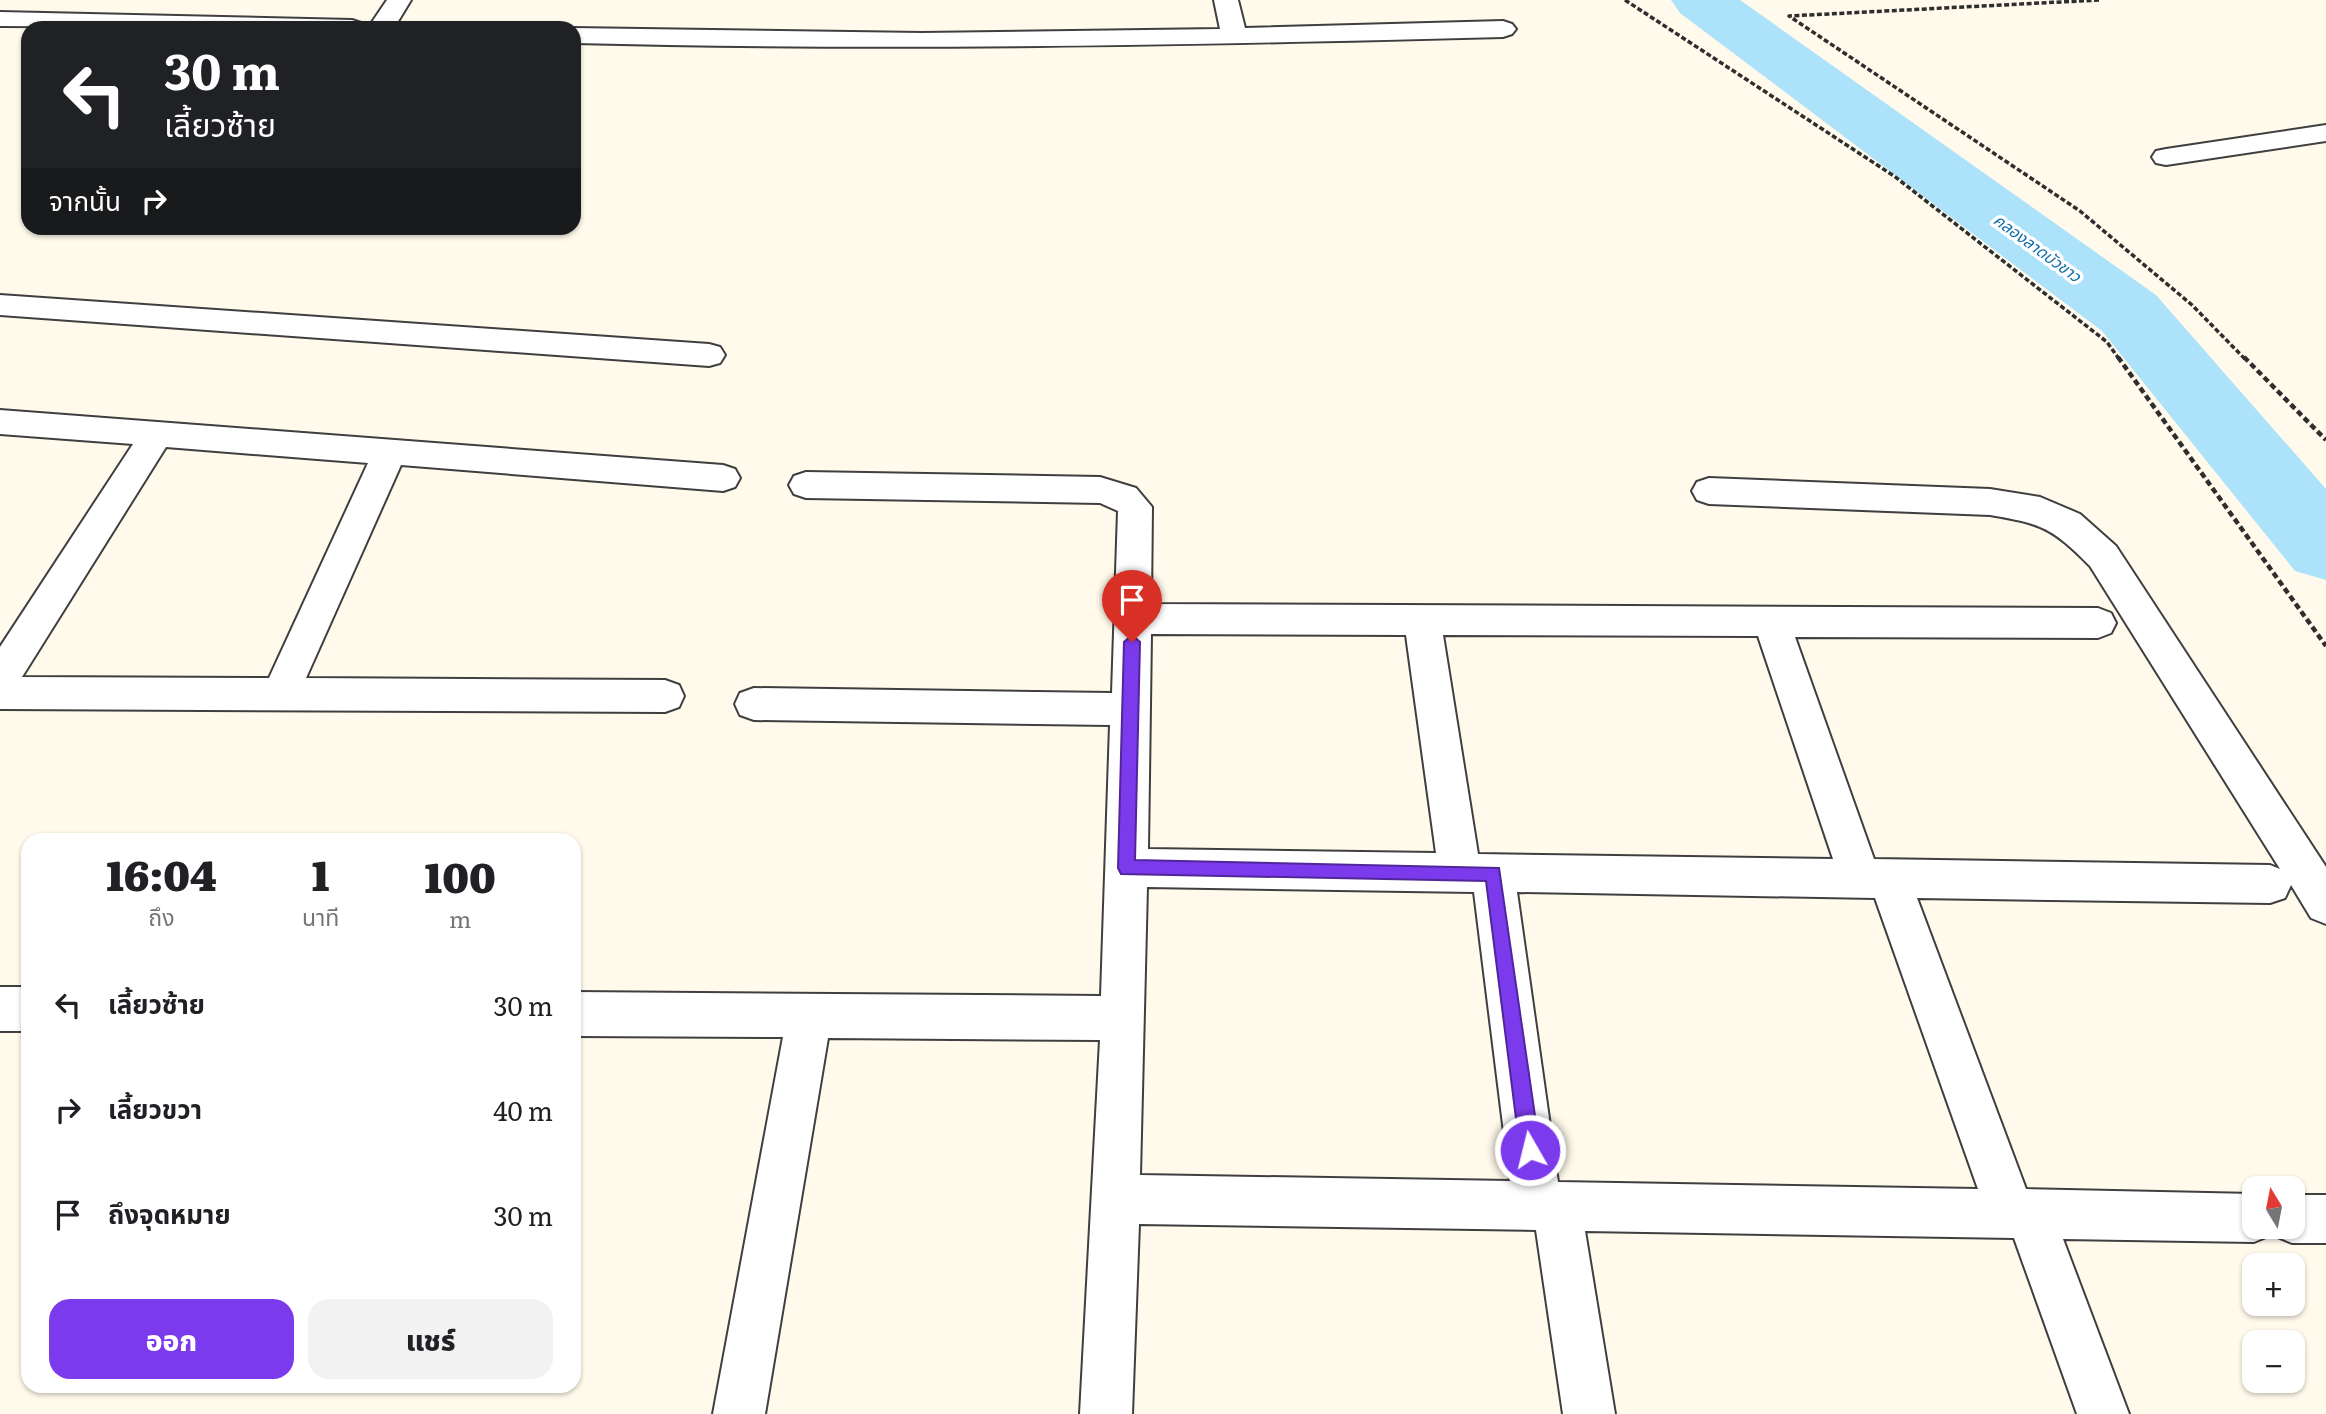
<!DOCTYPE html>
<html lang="th">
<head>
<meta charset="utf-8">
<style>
  :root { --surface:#fff; --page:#f2f2f2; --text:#202124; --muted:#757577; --accent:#7c3aed }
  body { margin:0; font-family:Literata,"Noto Sans Thai",serif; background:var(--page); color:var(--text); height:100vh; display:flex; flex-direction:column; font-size:26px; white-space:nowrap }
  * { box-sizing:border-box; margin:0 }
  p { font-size:23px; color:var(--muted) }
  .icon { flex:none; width:38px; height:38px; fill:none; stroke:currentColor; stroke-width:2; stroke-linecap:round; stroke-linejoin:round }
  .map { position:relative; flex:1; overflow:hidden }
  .drawer { position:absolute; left:21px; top:833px; width:560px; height:560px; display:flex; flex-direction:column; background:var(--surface); border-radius:21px; box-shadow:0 2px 5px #0004 }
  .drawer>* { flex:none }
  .hud { position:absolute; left:21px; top:21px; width:560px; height:214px; border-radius:21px; box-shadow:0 2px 5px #0004; background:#202124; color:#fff; overflow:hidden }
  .needle { width:46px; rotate:350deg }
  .fabs { position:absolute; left:2242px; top:1176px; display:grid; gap:14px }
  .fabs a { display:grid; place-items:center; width:63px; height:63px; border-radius:14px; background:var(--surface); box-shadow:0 2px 5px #0004; font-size:35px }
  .pin { position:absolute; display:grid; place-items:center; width:60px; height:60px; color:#fff; margin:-72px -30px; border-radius:50% 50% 50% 0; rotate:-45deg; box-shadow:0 0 7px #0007 }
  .pin .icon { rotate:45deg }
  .me { position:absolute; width:77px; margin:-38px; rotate:352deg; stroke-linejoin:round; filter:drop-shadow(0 0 5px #0008) }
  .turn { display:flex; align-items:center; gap:24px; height:147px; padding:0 28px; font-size:32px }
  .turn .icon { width:91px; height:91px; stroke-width:2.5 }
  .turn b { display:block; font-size:49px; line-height:60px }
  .then { display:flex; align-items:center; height:66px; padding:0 28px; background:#0003; gap:14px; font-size:26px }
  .eta { display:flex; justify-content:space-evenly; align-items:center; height:119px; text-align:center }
  .eta b { font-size:42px; font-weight:800; line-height:49px }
  .action { display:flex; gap:14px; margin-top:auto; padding:14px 28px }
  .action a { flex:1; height:80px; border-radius:21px; background:var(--accent); color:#fff; font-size:28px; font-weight:800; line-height:80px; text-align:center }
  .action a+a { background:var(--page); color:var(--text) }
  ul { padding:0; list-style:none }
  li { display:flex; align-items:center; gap:21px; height:105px; padding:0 28px }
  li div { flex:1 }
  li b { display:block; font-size:26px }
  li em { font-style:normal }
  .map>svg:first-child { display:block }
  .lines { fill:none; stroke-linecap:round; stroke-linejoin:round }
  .river { fill:#ace2fa; fill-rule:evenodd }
  .minor-casing { stroke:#3f3f3f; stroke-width:4 }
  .path-far1 { stroke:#2e2e2e; stroke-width:3.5; stroke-dasharray:5 2.5; stroke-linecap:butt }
  .path { stroke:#2e2e2e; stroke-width:4.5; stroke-dasharray:6 3.5; stroke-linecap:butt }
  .minor { fill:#fff; fill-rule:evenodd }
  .route { fill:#7c3aed; stroke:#51269a; stroke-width:2 }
  .labels { text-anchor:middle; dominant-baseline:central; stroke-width:7; stroke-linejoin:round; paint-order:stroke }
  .far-water-label { font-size:16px; font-style:italic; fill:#0e6da5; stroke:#fff }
</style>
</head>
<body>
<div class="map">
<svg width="2326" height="1414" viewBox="0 0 2326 1414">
  <rect width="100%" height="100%" fill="#fffaeb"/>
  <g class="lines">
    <path class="river" d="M1671 0H1740L2156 295 2326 489V580L2295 571 2102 331 1680 13Z"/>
    <g class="minor-casing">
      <g id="minor">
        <path d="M387 0H411L394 28H368Z"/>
        <path d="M1214 0H1238L1245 28 1503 21 1512 24 1516 29 1512 34 1503 37C1193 45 884 51 574 43L572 28 922 33 1220 29Z"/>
        <path d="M0 12 352 20 361 23 365 28 0 26Z"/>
        <path d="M2326 125V141L2166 165 2156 163 2152 157 2156 151 2166 149Z"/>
        <path d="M0 295 709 344 720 347 725 355 720 363 709 366 0 315Z"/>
        <path d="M0 410 723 465 735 469 740 478 735 487 723 491 401 465 306 678 665 680 679 685 684 696 679 707 665 712 0 709V647L133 444 0 434ZM166 447 368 463 269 678 22 677Z"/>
        <path d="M806 472 1100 477 1136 488 1152 507 1151 604 2098 608 2111 613 2116 623 2111 633 2098 638 1795 637 1874 859 2270 865 2280 869 2090 566C2052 528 2043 524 1990 515L1709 504 1697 500 1692 491 1697 482 1709 478 1990 489 2040 497 2080 514 2116 546 2326 867V924L2311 918 2291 885 2285 898 2270 903 1917 898 2026 1189 2254 1194V1227H2292V1195H2326V1243H2292L2275 1236 2273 1231 2271 1235 2254 1242 2063 1239 2129 1414H2077L2014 1238 1585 1231 1615 1414H1563L1536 1230 1139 1224 1132 1414H1080L1100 1040 828 1038 765 1414H713L783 1037 574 1036V992L1101 996 1110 725 754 720 740 715 735 704 740 693 754 688 1112 693 1118 511 1100 503 806 498 794 494 789 485 794 476ZM1151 634 1406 635 1436 853 1148 849ZM1443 635 1758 636 1833 859 1478 854ZM1147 887 1474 892 1510 1181 1140 1175ZM1517 892 1875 898 1978 1189 1558 1182Z"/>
        <rect x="0" y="987" width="28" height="44"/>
      </g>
    </g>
    <g class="path-far1">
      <path d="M1625 0 1894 176 2107 342 2119 359"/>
      <path d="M2099 0 1789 16 2080 211 2192 305 2245 359"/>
    </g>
    <g class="path">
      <path d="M2118 357 2326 646"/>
      <path d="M2244 357 2326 440"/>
    </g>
    <use href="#minor" class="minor"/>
  </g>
  <path class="route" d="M1132 635 1140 642 1135 860 1499 868 1540 1150 1537 1157 1530 1160 1523 1157 1520 1150 1486 881 1121 874 1118 868 1124 642Z"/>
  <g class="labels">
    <g class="far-water-label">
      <text transform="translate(2038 247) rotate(36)">คลองลาดบัวขาว</text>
    </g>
  </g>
</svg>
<div class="fabs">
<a><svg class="needle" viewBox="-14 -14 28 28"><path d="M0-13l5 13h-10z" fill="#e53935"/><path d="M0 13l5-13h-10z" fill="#757577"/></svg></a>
<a>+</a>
<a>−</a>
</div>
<div class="pin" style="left:1132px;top:642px;background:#d93025"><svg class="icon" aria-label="arrive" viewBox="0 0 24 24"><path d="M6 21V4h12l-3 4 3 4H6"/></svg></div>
<svg class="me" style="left:1530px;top:1150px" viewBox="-20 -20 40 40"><circle r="17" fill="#7c3aed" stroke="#fff" stroke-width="3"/><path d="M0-11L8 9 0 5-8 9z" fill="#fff"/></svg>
<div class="hud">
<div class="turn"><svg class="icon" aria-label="left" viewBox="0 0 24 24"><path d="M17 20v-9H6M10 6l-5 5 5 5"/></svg><div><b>30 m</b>เลี้ยวซ้าย</div></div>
<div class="then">จากนั้น<svg class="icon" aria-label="right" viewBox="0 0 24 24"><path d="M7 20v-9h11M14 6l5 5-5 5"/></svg></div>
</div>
<section class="drawer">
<div class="eta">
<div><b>16:04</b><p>ถึง</p></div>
<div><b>1</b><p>นาที</p></div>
<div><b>100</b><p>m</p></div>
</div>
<ul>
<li><svg class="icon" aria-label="left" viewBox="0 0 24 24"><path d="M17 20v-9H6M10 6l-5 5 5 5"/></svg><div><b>เลี้ยวซ้าย</b></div><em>30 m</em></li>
<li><svg class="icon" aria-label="right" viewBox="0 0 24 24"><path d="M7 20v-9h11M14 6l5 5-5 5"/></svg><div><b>เลี้ยวขวา</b></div><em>40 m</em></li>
<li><svg class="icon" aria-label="arrive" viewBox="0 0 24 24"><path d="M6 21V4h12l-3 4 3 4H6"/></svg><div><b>ถึงจุดหมาย</b></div><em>30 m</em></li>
</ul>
<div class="action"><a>ออก</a><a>แชร์</a></div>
</section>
</div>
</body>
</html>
